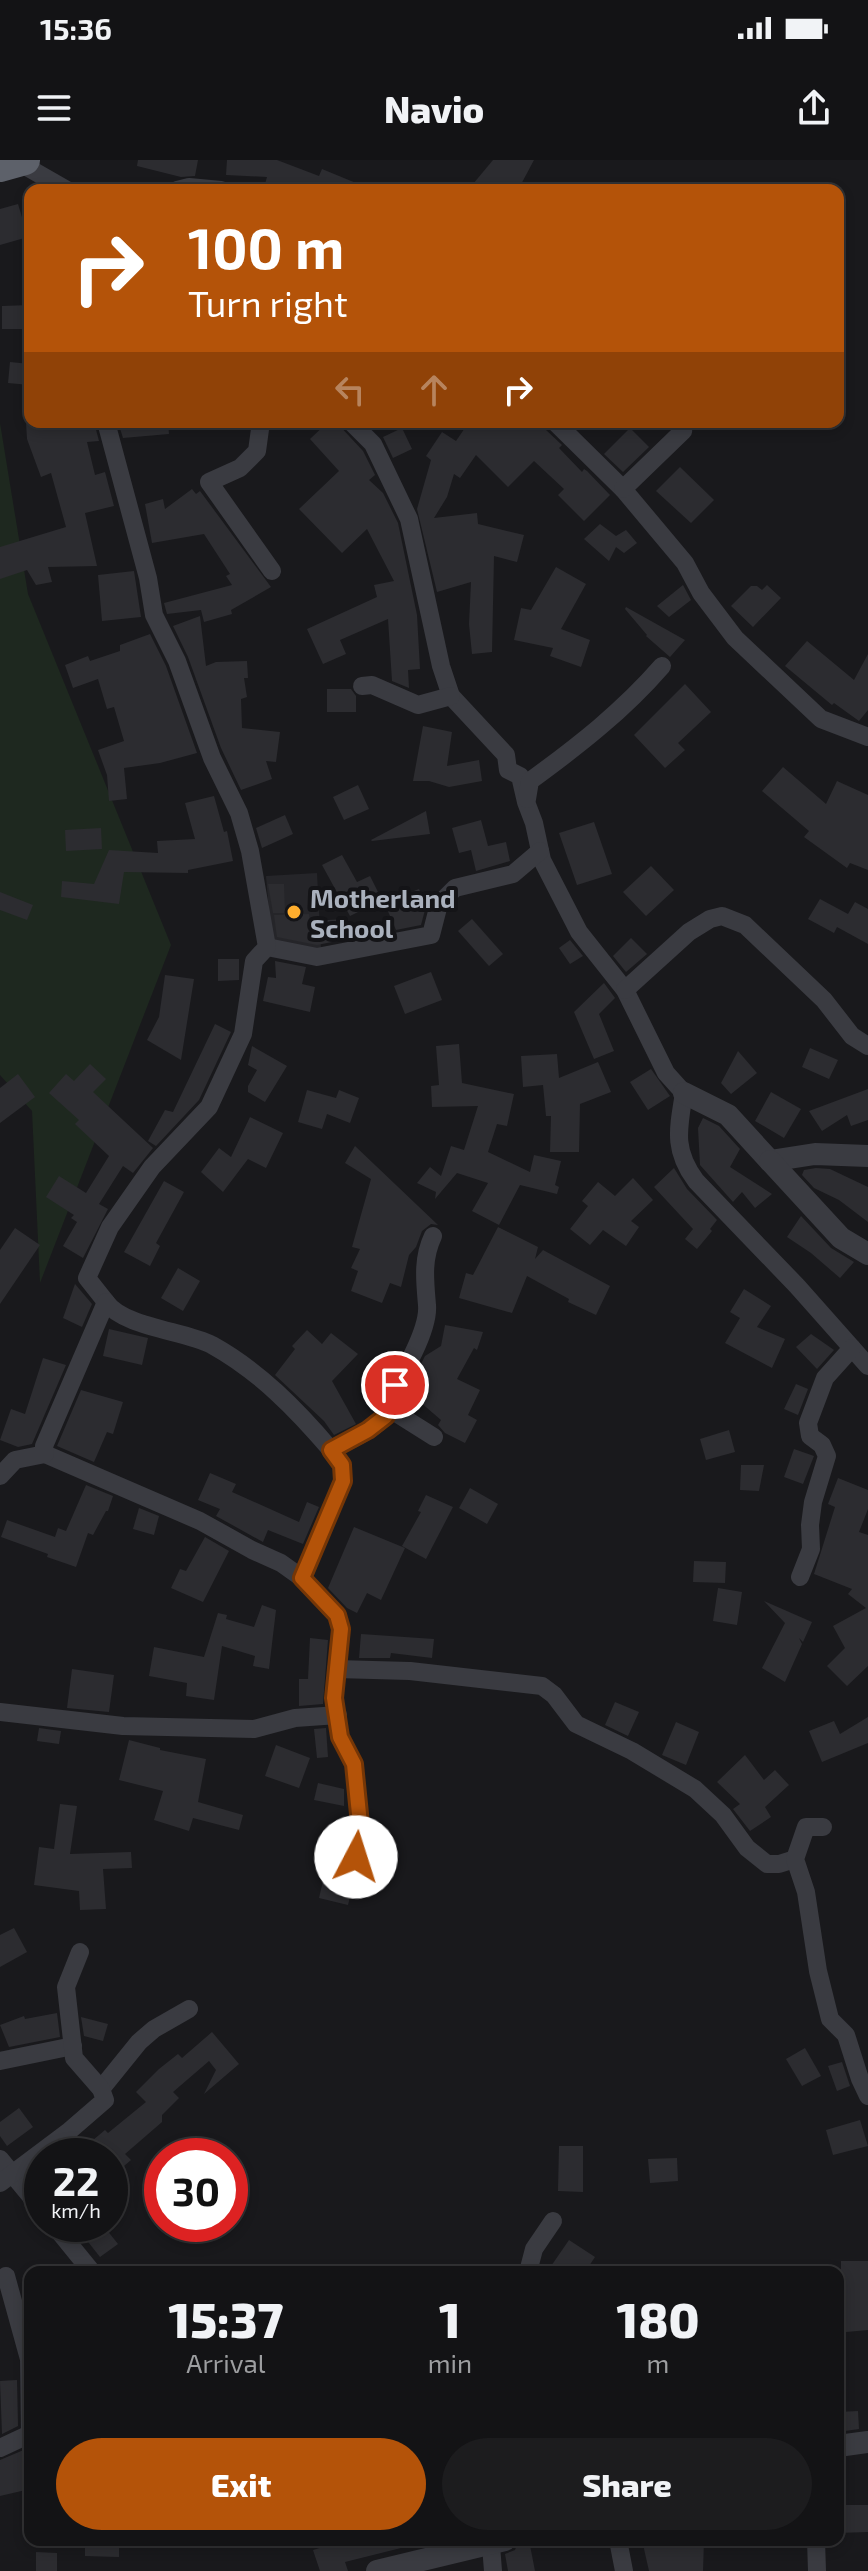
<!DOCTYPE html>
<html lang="en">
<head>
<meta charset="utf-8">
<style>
  :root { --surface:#131315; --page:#1c1c1e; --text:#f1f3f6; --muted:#9d9ea0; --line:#323234; --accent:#b45309 }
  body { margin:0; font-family:"Exo 2",sans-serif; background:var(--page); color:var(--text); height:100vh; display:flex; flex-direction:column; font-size:30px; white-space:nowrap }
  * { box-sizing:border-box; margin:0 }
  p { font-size:26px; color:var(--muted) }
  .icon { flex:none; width:44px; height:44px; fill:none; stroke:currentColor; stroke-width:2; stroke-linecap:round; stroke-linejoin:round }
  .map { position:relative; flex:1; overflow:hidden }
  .side { position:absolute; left:24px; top:2106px; width:820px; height:280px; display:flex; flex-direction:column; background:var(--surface); border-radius:16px; box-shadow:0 4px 12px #0003,0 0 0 2px var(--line) }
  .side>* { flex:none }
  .guide { position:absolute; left:24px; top:24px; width:820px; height:244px; border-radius:16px; box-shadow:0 4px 12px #0003,0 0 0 2px var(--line); background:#b45309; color:#fff; overflow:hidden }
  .speed { position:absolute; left:24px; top:1978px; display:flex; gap:16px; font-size:40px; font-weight:700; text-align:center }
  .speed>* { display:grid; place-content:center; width:104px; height:104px; border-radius:50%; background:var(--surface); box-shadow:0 4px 12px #0003,0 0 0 2px var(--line); line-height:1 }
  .speed small { font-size:20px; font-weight:400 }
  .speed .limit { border:12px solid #d22; background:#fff; color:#111 }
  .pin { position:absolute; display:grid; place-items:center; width:68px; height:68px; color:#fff; margin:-34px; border:4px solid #fff; border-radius:50%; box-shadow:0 2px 8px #0007 }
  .me { position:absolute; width:88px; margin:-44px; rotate:5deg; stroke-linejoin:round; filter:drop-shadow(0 0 6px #0008) }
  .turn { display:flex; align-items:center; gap:28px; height:168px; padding:0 32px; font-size:36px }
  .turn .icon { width:104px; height:104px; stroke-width:2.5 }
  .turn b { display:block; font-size:56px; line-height:68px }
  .lanes { display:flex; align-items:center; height:76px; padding:0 32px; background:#0003; justify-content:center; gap:40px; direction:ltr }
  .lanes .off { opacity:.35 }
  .eta { display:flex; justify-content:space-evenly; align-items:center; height:136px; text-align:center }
  .eta b { font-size:48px; font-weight:800; line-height:56px }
  .action { display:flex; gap:16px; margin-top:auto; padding:16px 32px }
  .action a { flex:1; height:92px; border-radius:48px; background:var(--accent); color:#fff; font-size:32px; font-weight:800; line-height:92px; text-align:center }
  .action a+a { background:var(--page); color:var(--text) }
  .status { display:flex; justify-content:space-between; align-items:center; height:56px; padding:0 40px; background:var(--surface); direction:ltr }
  .status svg { height:22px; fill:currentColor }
  header { display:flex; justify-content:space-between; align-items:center; height:104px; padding:0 32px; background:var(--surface); font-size:36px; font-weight:800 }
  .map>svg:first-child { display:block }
  .built { fill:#252529 }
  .green { fill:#1e281f }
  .building { fill:#2c2c30 }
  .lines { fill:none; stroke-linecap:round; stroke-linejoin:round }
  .minor { stroke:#3a3b41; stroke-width:18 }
  .tertiary { stroke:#3a3b41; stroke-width:22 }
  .trunk { stroke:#5d616a; stroke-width:30 }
  .route-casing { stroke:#753606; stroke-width:20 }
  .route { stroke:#b45309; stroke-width:14 }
  .poi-dot { fill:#ffae2e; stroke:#141417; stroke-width:3 }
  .labels { text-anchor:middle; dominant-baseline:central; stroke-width:8; stroke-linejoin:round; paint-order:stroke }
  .poi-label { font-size:26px; font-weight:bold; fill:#aab1bd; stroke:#141417; text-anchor:start }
</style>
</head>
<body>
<div class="status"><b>15:36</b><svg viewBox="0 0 49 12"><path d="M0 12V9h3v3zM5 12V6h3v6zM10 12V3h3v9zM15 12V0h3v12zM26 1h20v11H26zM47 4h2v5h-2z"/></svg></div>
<header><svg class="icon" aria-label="menu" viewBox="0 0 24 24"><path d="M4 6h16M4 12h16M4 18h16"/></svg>Navio<svg class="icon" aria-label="share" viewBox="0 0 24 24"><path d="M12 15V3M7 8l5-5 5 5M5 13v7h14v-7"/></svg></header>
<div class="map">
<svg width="868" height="2411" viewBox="0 0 868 2411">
  <rect width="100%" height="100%" fill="#19191c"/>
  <path class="built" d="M317 713 321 788 272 789 266 716Z"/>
  <path class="green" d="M0 263 28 434 171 785 40 1123 32 951 0 915Z"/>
  <g class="building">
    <path d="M138 0H198L195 16 181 17 137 6Z"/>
    <path d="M227 0H277L319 16 322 9 373 30H280L265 24 267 17 226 15Z"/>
    <path d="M493 0H534L518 30H468Z"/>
    <path d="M18 44 28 77 0 85V49Z"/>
    <path d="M30 145V169H2V146Z"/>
    <path d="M10 202 30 204V225L8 223Z"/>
    <path d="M26 262H94L99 281 87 282 95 315 105 312 114 346 85 353 97 406 48 407 52 422 36 425 27 410 0 419V387L66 367 51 313 41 317 27 279Z"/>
    <path d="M118 262H168L169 274 123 278Z"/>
    <path d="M328 262H336L363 291 375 315 369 320 383 333 398 363 417 455 420 509 408 510 409 528 392 521 388 459 340 480 346 494 323 504 307 469 377 437 374 425 394 421 367 369 342 393 299 349 339 311 310 279Z"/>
    <path d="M469 262H543L546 270 562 285 559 288 582 312 584 309 587 311 610 335 584 361 558 335 564 329 534 301 508 327 476 295 460 318 454 314 447 337 434 358 477 353 478 364 524 375 517 402 494 396 492 492 472 494 469 464 471 422 437 432 417 349 431 300 426 296 442 272 456 281Z"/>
    <path d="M402 268 412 289 393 298 383 277Z"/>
    <path d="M630 268 649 287 623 312 604 294Z"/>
    <path d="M680 307 714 340 691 363 656 331Z"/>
    <path d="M192 329 196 334 200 331 271 427 231 450 232 454 204 462 201 450 167 454 164 443 232 425 226 416 230 414 204 374 152 383 145 344 163 339 165 349Z"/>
    <path d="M600 364 616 376 626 370 637 383 624 393 616 387 609 401 584 379Z"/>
    <path d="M556 407 586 424 561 469 590 480 581 507 550 496 553 488 514 480 521 448 531 450Z"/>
    <path d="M134 411 141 457 102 461 98 415Z"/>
    <path d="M683 425 691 440 669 457 657 446Z"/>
    <path d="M767 425 781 438 753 467 731 446 751 426H757L762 430Z"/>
    <path d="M626 447 685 480 670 497 646 476 647 475 625 449Z"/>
    <path d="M200 456 206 506 216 502 247 501 248 518H244L247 537 241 539 242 568 280 572 276 602 266 601 272 619 241 630 221 588 188 497 173 466Z"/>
    <path d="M150 474 166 506 197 593 160 603 124 608 127 639 109 641 107 615 98 590 124 581 114 547 107 549 98 519 73 528 65 505 88 496 90 501 120 491V485Z"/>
    <path d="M807 481 854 520 868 494V550L859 561 834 543 832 545 785 506Z"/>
    <path d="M685 524 711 552 678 583 685 590 665 608 634 575Z"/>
    <path d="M327 529H351L356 536V552H327Z"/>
    <path d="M423 566 452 572 447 606 479 600 482 621 449 627 429 621H413Z"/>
    <path d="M783 607 826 644 837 621 868 635V710L850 703 847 708 804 677 809 671 762 631Z"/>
    <path d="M358 625 369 649 344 660 333 637Z"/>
    <path d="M214 636 224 672 227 671 233 701 188 710V713L124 712 119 744 61 737 62 721 94 724 109 690 158 693 157 681 195 679 185 643Z"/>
    <path d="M426 651 430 674 372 681 371 680Z"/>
    <path d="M285 655 293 674 262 688 256 668Z"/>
    <path d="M481 660 488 686 506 682 510 701 476 711 471 690 459 693 452 668Z"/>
    <path d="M594 662 612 714 577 725 559 673Z"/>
    <path d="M101 668 102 689 66 691 65 670Z"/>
    <path d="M342 695 357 722 370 716 382 740 350 756 322 705Z"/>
    <path d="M651 706 674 730 646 756 623 732Z"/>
    <path d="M268 724H284L285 753H273Z"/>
    <path d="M419 729 426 746 421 765 396 770 384 742Z"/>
    <path d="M0 732 33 745 27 760 0 750Z"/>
    <path d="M820 739 848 754 855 742 868 749V784L837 767 834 773 808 759Z"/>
    <path d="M309 754 310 761 346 759 347 779 317 785 277 777 274 755Z"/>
    <path d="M472 759 503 794 489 806 458 771Z"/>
    <path d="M631 778 647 794 626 812 613 796Z"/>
    <path d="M570 780 583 796 570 804 559 788Z"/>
    <path d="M218 799H239V820L218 821Z"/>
    <path d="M275 801 306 807 302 824 315 827 310 852 263 841 268 817 276 818Z"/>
    <path d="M431 812 442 840 405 854 394 826Z"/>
    <path d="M165 815 194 819 181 900 147 880 159 857Z"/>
    <path d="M604 823 615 838 599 854 614 891 594 899 574 852Z"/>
    <path d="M215 864 231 872 199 940 156 986 148 981 165 950 173 952Z"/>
    <path d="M459 884 462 923 514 934 507 966 497 964 488 992 530 1012 534 995 561 1001 555 1025 559 1027 557 1034 520 1025 499 1065 472 1051 488 1023 457 1013 435 1039 436 1032 417 1023 430 1007 441 1016 451 986 464 990 478 946 432 947 431 926 439 925 436 886Z"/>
    <path d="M252 886 287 906 265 942 248 932V926L257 910 248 905Z"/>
    <path d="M810 888 838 900 829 919 802 907Z"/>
    <path d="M738 891 757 913 731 934 721 923Z"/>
    <path d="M557 894 559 918 598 902 611 932 580 944 579 992H550L551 956H546L543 925 523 927 521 896Z"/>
    <path d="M90 904 106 919 93 932 153 988 133 1013 123 1006 99 1044 108 1049 83 1098 63 1086 77 1062 71 1058 74 1055 46 1037 59 1016 86 1033 109 996 75 964 79 960 49 933 66 914 74 921Z"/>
    <path d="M651 909 670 936 648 950 630 922Z"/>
    <path d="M18 914 35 937 0 963V928Z"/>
    <path d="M868 929V960L851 966 847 955 822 971 809 951Z"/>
    <path d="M307 930 336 938 339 930 359 938 350 963 327 954 322 969 298 962Z"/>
    <path d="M771 932 801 949 784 978 755 961Z"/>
    <path d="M250 957 283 973 266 1008 248 999 223 1032 201 1012 219 988 231 997Z"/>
    <path d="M703 958 719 966 740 989 730 1007 772 1034 755 1048 742 1032 733 1042 700 1005 698 968Z"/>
    <path d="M355 986 438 1065 431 1064 422 1071 416 1087 409 1095 401 1127 390 1123 382 1143 351 1131 358 1111 351 1108 360 1089 352 1087 371 1019 345 1003Z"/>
    <path d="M674 1008 687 1029 717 1060 710 1069 712 1071 697 1089 685 1079 693 1069 654 1027Z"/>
    <path d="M816 1008 830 1009 868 1027V1062L839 1040 814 1028 802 1015 804 1010Z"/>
    <path d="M633 1018 653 1040 631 1061 639 1067 626 1086 603 1070 590 1085 570 1069 588 1046 582 1041 598 1022 615 1036Z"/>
    <path d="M164 1021 184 1032 156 1083 160 1086 150 1106 124 1092Z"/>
    <path d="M801 1056 831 1088 854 1102 840 1118 811 1093 787 1077Z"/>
    <path d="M498 1067 538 1087 535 1099 543 1090 610 1126 596 1155 568 1142 569 1139 527 1116 512 1153 459 1138 466 1113 473 1115Z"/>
    <path d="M15 1068 40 1085 0 1144V1090Z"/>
    <path d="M178 1108 200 1121 183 1151 161 1138Z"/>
    <path d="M75 1124 92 1144 82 1167 63 1158Z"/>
    <path d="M744 1129 771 1146 757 1167 785 1179 772 1208 725 1183 740 1158 730 1152Z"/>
    <path d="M445 1165 483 1172 477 1190 474 1188 457 1219 480 1230 468 1255 477 1260 465 1283 445 1273 438 1265 441 1260 405 1229 423 1207 420 1206 425 1196 441 1186Z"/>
    <path d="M109 1169 148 1178 142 1205 103 1196Z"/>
    <path d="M307 1170 322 1184 331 1173 358 1194 332 1221 356 1264 334 1275 324 1261 275 1215 295 1189 292 1186Z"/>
    <path d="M811 1174 834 1190 817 1209 796 1187Z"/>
    <path d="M43 1198 66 1205 32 1284 18 1287 0 1280 11 1249 25 1254Z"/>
    <path d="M796 1224 808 1229 798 1255 784 1249Z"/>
    <path d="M81 1230 123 1242 113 1274 107 1272 94 1302 57 1286Z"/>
    <path d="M729 1270 735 1292 706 1300 700 1279Z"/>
    <path d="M794 1289 814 1296 803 1324 784 1317Z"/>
    <path d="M741 1305H764L759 1331 740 1330Z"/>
    <path d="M210 1313 236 1324 232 1332 299 1362 307 1342 319 1347 303 1384 268 1370 263 1382 216 1356 220 1349 198 1340Z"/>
    <path d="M838 1318 868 1330V1349L859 1372 868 1375V1506L847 1526 827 1506 845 1488 833 1466 866 1448 848 1434 852 1429 814 1414 835 1347 828 1344Z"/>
    <path d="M86 1325 113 1336 108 1351H106L93 1375 88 1373 76 1407 47 1397 48 1394 1 1377 7 1360 55 1377 58 1368 66 1371Z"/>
    <path d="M470 1328 498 1344 487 1364 459 1348Z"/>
    <path d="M426 1335 453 1347 426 1399 402 1386 421 1352 418 1351Z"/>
    <path d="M139 1348 159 1356 154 1375 133 1369Z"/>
    <path d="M354 1367 405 1388 381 1440 367 1433 357 1453 347 1448 328 1428Z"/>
    <path d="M205 1377 229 1391 203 1442 171 1428 180 1409 186 1411Z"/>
    <path d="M694 1401 726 1402 725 1423 693 1422Z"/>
    <path d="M718 1428 742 1432 737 1465 713 1461Z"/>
    <path d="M764 1441 812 1462 803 1482 799 1478 802 1484 785 1522 762 1508 785 1463Z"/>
    <path d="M262 1445 276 1450 269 1509 253 1506 255 1496 222 1486 214 1540 186 1536 187 1523 149 1516 154 1487 204 1497 218 1453 227 1455 226 1459 254 1467Z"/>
    <path d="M361 1474 434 1479 432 1498 391 1493 390 1498H359Z"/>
    <path d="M310 1478 328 1480 323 1544 299 1546V1519H308Z"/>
    <path d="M72 1509 114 1515 109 1552 67 1548Z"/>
    <path d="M615 1542 639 1552 628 1576 605 1565Z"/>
    <path d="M868 1557V1583L822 1602 809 1571 834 1561 840 1574Z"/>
    <path d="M676 1562 699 1572 686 1605 662 1595Z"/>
    <path d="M39 1568 61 1571 59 1584 37 1581Z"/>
    <path d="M326 1568 328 1597 317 1598 314 1569Z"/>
    <path d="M129 1580 160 1588V1590L206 1599 198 1642 243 1655 239 1670 193 1658 189 1671 154 1660 163 1631 119 1620Z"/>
    <path d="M276 1585 310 1598 299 1628 265 1616Z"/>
    <path d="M745 1595 764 1620 775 1610 789 1625 765 1647 771 1657 750 1671 733 1649 740 1644 717 1622Z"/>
    <path d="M318 1623 344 1629V1646L314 1640Z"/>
    <path d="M60 1644 77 1646 70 1694 131 1692 132 1708 103 1709 106 1749 80 1750 79 1731 34 1725 39 1687 54 1689Z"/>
    <path d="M328 1700 357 1709 348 1745 319 1738Z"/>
    <path d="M14 1768 27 1792 0 1807V1775Z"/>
    <path d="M57 1853 60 1877 9 1887 0 1865 24 1856 25 1859Z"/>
    <path d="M81 1857 108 1864 103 1881 84 1876Z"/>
    <path d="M212 1872 239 1904 204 1934 216 1910 209 1901 173 1932 179 1938 162 1955V1962L125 1994 131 2000 110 2018V1996H74L105 1970 108 1973 146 1942 136 1932 159 1909 178 1894 182 1898Z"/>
    <path d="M805 1888 821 1916 802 1926 786 1899Z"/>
    <path d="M842 1902 850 1926 837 1931 828 1906Z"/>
    <path d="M19 1948 33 1967 7 1986 0 1976V1962Z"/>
    <path d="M860 1960 868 1986 833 1995 826 1970Z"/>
    <path d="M559 1986H583V2032L558 2031Z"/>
    <path d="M677 1998 678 2021 650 2023 648 1999Z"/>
    <path d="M74 2064H102L118 2084 100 2097Z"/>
    <path d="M569 2080 595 2097 585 2112H547Z"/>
    <path d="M841 2101H868V2170L846 2172 844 2135H841Z"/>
    <path d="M17 2220 18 2266 2 2274 0 2221Z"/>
    <path d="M858 2251 859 2269 838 2272V2252Z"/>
    <path d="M26 2289V2292L30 2291V2329L0 2336V2300Z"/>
    <path d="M838 2345H868V2372L838 2373Z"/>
    <path d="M85 2380H119V2397L85 2396Z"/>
    <path d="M346 2380H408L409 2386 345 2402 348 2411H320L313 2390Z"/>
    <path d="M519 2380H529L535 2411H508L505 2394 515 2390Z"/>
    <path d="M642 2380H704L703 2411H649Z"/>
    <path d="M36 2392 57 2393V2411H36Z"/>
  </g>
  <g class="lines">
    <g class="minor">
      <path d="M18 2 67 30"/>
      <path d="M177 30 189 27 221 30"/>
      <path d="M261 262 257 291 240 308 209 322 272 411"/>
      <path d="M351 262 373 284 409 359 441 506 451 536 506 595 508 610 520 616 526 642 534 663 542 700 579 772 625 830 666 913 684 933C678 970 673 990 696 1021L797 1126 868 1206"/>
      <path d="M555 262 623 329 685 403 701 433 735 478 821 559 868 577"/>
      <path d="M623 329 683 271 678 262"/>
      <path d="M362 526 372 525 418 545 451 536"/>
      <path d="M527 639 530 621C578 586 623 551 662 506"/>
      <path d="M267 787 317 797 431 775 439 744 455 728 513 714 540 691"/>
      <path d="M625 830 689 772 710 759 722 756 745 765 824 840 852 876 868 886"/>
      <path d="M106 1142 87 1118 110 1067 152 1007 209 947 243 874 254 801 267 787 250 691 239 653 212 598 177 501 154 455 148 418 106 262"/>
      <path d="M388 1248 387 1231C404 1218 429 1167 427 1145 425 1121 422 1099 433 1076"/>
      <path d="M331 1290 342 1305 343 1321 302 1418 337 1455 341 1469 334 1538 340 1577 354 1604 361 1674 356 1697"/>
      <path d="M45 1294 200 1361 252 1390 281 1403 302 1418"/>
      <path d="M0 1316 15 1300 45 1294 44 1286 106 1142C123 1167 185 1171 212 1185 259 1211 297 1250 331 1290 349 1280 383 1268 388 1248L434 1277"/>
      <path d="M800 1417 811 1389 810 1365 813 1342 827 1296 822 1285 810 1276 808 1263 825 1218 852 1188"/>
      <path d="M336 1509 410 1511 542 1526 554 1535 576 1564 632 1591 695 1629 723 1655 747 1688 767 1704H779L795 1699"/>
      <path d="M0 1552 123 1566 254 1569 295 1558 338 1555"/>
      <path d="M823 1667H806L795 1699 806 1732 818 1811 830 1859 846 1875 860 1919 868 1936"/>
      <path d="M0 1901 73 1886"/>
      <path d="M101 1929 139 1882 154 1869 189 1849"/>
      <path d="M0 1999 42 2050"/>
      <path d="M0 2023 68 1972 105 1940 101 1929 74 1898 66 1827 80 1792"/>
      <path d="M53 2064 92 2112"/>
      <path d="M528 2112 534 2089 553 2061"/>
      <path d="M6 2116 29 2199 30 2274"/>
      <path d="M0 2288 30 2274"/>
      <path d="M618 2380 624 2411"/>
      <path d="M816 2380 817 2411"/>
      <path d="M491 2385 493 2411"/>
    </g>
    <g class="tertiary">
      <path d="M684 933 728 955 770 1001 815 994 868 996"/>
      <path d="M770 1001 841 1078 868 1094"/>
      <path d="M838 2286 868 2282"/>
      <path d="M377 2411 505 2380"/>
    </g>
    <path class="trunk" d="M0 7 25 0"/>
  </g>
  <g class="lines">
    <g class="route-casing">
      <path id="route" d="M356 1697 361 1674 354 1604 340 1577 334 1538 341 1469 337 1455 302 1418 343 1321 342 1305 331 1290 368 1270 386 1256 387 1231 395 1225"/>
    </g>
    <use href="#route" class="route"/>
  </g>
  <circle class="poi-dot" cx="294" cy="752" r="8"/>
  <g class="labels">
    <g class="poi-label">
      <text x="310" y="737">Motherland<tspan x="310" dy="30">School</tspan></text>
    </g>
  </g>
</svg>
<div class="speed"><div>22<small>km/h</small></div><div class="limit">30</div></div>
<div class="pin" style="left:395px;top:1225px;background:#d93025"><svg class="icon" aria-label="arrive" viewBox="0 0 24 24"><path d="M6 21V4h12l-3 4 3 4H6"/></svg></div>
<svg class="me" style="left:356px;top:1697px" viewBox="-20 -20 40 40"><circle r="19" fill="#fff"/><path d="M0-13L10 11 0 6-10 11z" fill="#b45309"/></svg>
<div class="guide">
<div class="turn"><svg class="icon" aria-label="right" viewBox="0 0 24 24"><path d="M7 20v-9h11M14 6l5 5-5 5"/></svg><div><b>100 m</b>Turn right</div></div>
<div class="lanes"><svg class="icon off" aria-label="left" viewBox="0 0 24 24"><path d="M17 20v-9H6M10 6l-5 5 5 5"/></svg><svg class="icon off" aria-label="ahead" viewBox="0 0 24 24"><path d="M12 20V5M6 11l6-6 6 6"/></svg><svg class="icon" aria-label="right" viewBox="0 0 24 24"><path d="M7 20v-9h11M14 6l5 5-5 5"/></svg></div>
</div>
<section class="side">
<div class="eta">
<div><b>15:37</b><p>Arrival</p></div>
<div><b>1</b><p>min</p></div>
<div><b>180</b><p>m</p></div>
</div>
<div class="action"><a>Exit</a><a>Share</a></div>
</section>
</div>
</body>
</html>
